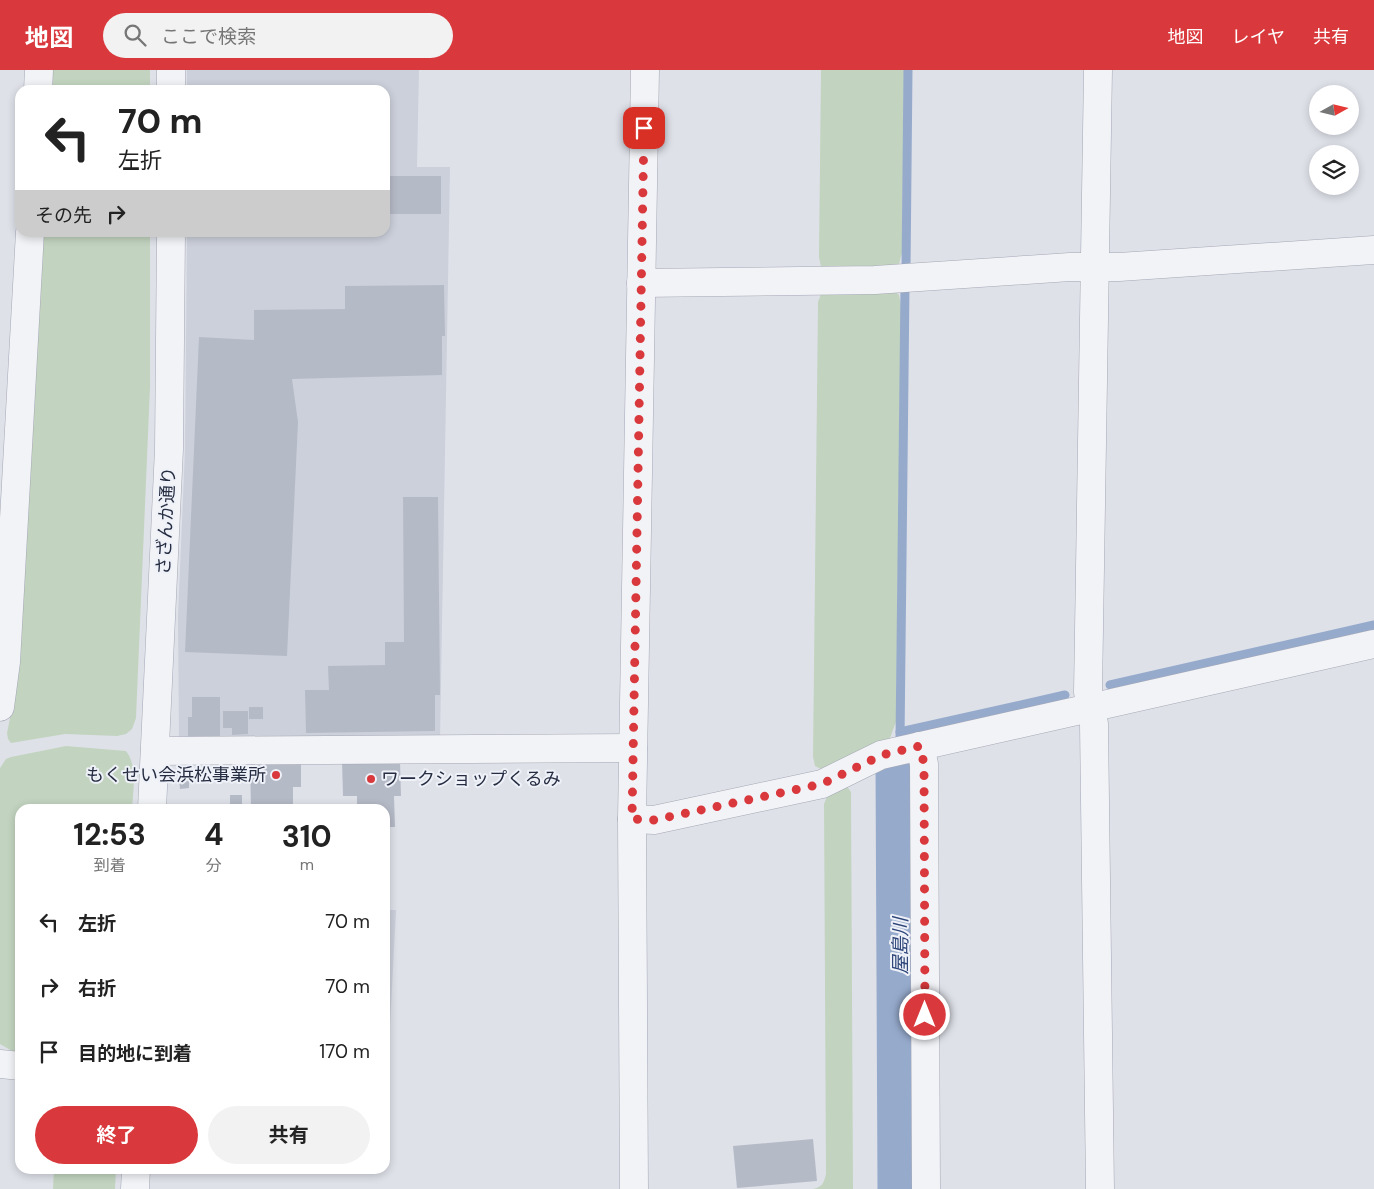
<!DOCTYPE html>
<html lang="ja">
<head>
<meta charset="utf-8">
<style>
  :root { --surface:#fff; --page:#f2f2f2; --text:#222; --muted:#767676; --accent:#d9393c }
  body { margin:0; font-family:"DM Sans","Noto Sans JP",sans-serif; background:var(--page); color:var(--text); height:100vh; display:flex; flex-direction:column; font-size:19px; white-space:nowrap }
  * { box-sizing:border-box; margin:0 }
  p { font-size:16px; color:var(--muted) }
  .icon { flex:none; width:28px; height:28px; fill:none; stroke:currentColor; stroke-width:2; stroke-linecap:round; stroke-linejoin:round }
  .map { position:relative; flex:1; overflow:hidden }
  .drawer { position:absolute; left:15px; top:734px; width:375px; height:370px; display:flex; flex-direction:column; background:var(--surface); border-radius:15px; box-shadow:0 2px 8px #0003 }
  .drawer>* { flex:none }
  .top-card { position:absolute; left:15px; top:15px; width:375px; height:152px; border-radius:15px; box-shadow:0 2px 8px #0003; background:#fff; color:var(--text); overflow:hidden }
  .needle { width:32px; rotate:82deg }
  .tools { position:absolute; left:1309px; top:15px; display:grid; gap:10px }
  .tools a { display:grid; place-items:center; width:50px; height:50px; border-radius:50%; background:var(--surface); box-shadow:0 2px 8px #0003; font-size:25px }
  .pin { position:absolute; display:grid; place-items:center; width:42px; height:42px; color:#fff; margin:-21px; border-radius:10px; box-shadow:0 2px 8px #0006 }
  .me { position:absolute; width:55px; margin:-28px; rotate:0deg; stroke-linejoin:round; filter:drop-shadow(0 0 4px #0008) }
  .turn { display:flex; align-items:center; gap:18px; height:105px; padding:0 20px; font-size:22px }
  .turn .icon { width:65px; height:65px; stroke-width:2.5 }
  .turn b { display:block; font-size:35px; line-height:42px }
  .then { display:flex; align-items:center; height:48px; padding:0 20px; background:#0003; gap:10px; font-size:19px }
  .eta { display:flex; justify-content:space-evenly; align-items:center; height:85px; text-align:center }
  .eta b { font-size:30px; font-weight:700; line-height:35px }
  .action { display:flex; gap:10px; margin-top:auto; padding:10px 20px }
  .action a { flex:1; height:58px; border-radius:30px; background:var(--accent); color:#fff; font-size:20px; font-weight:700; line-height:58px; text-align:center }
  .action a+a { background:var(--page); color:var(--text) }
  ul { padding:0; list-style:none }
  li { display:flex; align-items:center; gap:15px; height:65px; padding:0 20px }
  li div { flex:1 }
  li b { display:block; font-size:19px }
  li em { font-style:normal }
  header { display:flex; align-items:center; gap:30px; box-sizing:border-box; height:70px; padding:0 25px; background:var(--accent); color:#fff }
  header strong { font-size:24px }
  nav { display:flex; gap:28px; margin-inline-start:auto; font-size:18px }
  .search { width:350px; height:45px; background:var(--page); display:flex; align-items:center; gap:12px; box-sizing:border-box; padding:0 18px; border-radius:28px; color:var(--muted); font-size:19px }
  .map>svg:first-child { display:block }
  .built { fill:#ccd0db }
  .green { fill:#c2d4bf }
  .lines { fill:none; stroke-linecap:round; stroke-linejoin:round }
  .stream { stroke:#96aacc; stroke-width:9 }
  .river { stroke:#96aacc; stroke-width:49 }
  .building { fill:#b5bac7 }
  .minor-casing { stroke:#a4a7b4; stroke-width:29 }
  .minor { stroke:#f2f3f7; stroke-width:28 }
  .route { stroke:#d9393c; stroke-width:9; stroke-dasharray:0 16.2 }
  .poi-dot { fill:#d9393c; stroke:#eef1f7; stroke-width:2 }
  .labels { text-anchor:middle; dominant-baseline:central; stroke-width:4; stroke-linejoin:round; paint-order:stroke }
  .street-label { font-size:18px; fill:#262d42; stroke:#eef1f7 }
  .poi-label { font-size:18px; fill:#262d42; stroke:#eef1f7; text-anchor:end }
  .water-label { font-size:19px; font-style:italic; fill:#2d4579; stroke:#eef1f7 }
</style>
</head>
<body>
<header>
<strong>地図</strong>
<div class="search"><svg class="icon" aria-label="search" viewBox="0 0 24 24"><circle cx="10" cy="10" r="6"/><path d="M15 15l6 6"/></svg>ここで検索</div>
<nav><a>地図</a><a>レイヤ</a><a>共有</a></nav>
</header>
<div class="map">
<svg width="1374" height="1119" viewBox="0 0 1374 1119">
  <rect width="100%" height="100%" fill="#dfe1e9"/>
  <g class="built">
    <path d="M187 0H419L417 97H450L440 671 179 674 178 547 185 380 187 163 385 162V20H187Z"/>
    <path d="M385 840H396L390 957H385Z"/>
  </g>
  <g class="green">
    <path d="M51 0H150V20H50Z"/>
    <path d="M821 0H904L902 183 899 194 891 201 826 203 821 197 819 187Z"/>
    <path d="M42 163H150V317L136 648 132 659 126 664 117 666 65 664 11 673 8 669 7 663 15 623Z"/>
    <path d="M892 218 899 225 901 236 896 652 890 668 884 672 823 700 815 696 813 687 818 232 821 224Z"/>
    <path d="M66 676 126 681C138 696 133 720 132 739H20V983L12 981 0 974V698L6 689 11 687Z"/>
    <path d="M846 715 851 722 853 1119H813C822 1117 824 1113 826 1104L824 734 828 724Z"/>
    <path d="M54 1099H116L115 1119H53Z"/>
  </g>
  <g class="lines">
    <g class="stream">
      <path d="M906 200 908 0"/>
      <path d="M1110 615 1374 555"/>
      <path d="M900 662 1065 625"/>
      <path d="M900 670 905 216"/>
    </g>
    <path class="river" d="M900 694 902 1119"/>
  </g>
  <g class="building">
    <rect x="385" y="106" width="56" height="38"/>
    <path d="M444 215 445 266H442V305L292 309 298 352 287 586 185 582 199 267 254 270V240L345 239V216Z"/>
    <path d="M403 427H438L440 625H435V661L306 663 305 620H329L328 596 385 595V572H404Z"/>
    <path d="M192 627H220V670H188V647H192Z"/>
    <rect x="249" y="637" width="14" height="12"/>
    <path d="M223 641H248V664L232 665V658H223Z"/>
    <path d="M400 691 401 726H394L395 757H385V739H357V726H343L342 692Z"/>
    <path d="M301 692V717H293V739H251L250 693Z"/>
    <path d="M189 707V718L180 719 179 708Z"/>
    <rect x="230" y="725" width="12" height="14"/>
    <path d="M813 1069 817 1111 737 1118 733 1076Z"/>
  </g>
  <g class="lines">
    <g class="minor-casing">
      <g id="minor">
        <path d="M171 0V20"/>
        <path d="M1098 0 1088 622 1094 654 1100 1119"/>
        <path d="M38 20 39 0"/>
        <path d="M641 213 875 210 1070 197H1119L1374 180"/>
        <path d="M0 637 6 592 30 162"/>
        <path d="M920 676 924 694 926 1119"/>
        <path d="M155 681 633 678"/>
        <path d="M152 739 169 379 171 162"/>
        <path d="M632 749 654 750 822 714 881 685 1374 574"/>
        <path d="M0 994 20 996"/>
        <path d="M135 1119 136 1099"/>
        <path d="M634 1119 632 749 645 0"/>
      </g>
    </g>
    <use href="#minor" class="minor"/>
  </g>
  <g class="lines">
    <path class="route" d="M644 58 632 749 654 750 822 714 882 685 920 676 924 694 925 945"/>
  </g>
  <g class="poi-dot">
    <circle cx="276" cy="705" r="5"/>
    <circle cx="371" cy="709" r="5"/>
  </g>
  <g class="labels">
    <g class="street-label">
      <text transform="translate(166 451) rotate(-87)">さざんか通り</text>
    </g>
    <g class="poi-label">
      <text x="266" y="705">もくせい会浜松事業所</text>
      <text x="381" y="709" text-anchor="start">ワークショップくるみ</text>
    </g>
    <g class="water-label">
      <text transform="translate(900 876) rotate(-90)">屋島川</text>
    </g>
  </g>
</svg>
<div class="tools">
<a><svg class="needle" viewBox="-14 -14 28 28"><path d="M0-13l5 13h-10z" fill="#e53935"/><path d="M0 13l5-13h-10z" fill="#767676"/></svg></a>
<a><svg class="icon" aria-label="layers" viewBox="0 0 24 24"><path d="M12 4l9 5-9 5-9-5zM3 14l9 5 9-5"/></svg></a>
</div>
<div class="pin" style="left:644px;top:58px;background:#d93025"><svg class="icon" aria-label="arrive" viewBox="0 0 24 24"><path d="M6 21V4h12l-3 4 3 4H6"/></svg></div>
<svg class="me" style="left:925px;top:945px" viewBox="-20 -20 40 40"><circle r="17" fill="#d9393c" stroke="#fff" stroke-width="3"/><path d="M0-11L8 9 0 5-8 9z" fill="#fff"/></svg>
<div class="top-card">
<div class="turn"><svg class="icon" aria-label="left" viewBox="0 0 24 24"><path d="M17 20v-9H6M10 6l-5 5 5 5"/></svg><div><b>70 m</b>左折</div></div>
<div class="then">その先<svg class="icon" aria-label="right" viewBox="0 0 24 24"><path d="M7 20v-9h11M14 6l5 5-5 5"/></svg></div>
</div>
<section class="drawer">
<div class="eta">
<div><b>12:53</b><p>到着</p></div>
<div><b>4</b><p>分</p></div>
<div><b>310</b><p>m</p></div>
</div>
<ul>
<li><svg class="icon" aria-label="left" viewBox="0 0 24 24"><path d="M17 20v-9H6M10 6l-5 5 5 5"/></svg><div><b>左折</b></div><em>70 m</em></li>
<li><svg class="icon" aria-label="right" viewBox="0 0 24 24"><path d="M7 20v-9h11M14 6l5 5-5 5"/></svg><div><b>右折</b></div><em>70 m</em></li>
<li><svg class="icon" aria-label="arrive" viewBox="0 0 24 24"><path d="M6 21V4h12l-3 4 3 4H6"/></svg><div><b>目的地に到着</b></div><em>170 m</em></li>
</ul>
<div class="action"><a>終了</a><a>共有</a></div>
</section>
</div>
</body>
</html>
